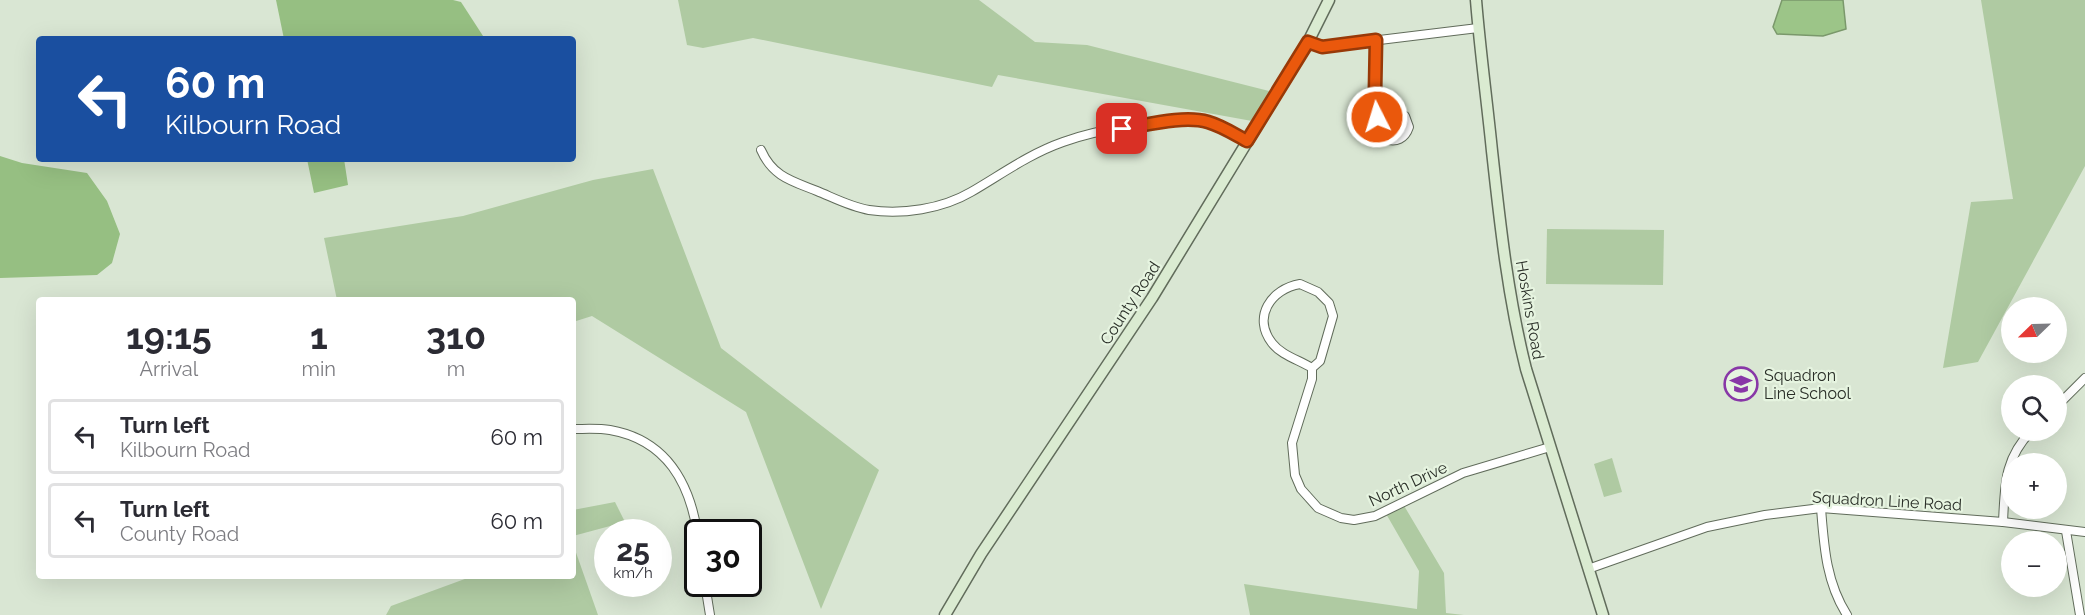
<!DOCTYPE html>
<html lang="en">
<head>
<meta charset="utf-8">
<style>
  :root { --surface:#fff; --page:#f2f2f3; --text:#2b2b33; --muted:#7c7c81; --line:#e1e1e2 }
  body { margin:0; font-family:Raleway,sans-serif; background:var(--page); color:var(--text); height:100vh; display:flex; flex-direction:column; font-size:22px; white-space:nowrap }
  * { box-sizing:border-box; margin:0 }
  p { font-size:20px; color:var(--muted) }
  .icon { flex:none; width:33px; height:33px; fill:none; stroke:currentColor; stroke-width:2; stroke-linecap:round; stroke-linejoin:round }
  .map { position:relative; flex:1; overflow:hidden }
  .drawer { position:absolute; left:36px; top:297px; width:540px; height:282px; display:flex; flex-direction:column; background:var(--surface); border-radius:6px; box-shadow:0 6px 24px #0002 }
  .drawer>* { flex:none }
  .hud { position:absolute; left:36px; top:36px; width:540px; height:126px; border-radius:6px; box-shadow:0 6px 24px #0002; background:#1a4fa0; color:#fff; overflow:hidden }
  .needle { width:39px; rotate:247deg }
  .tools { position:absolute; left:2001px; top:297px; display:grid; gap:12px }
  .tools a { display:grid; place-items:center; width:66px; height:66px; border-radius:50%; background:var(--surface); box-shadow:0 6px 24px #0002; font-size:30px }
  .speed { position:absolute; left:594px; top:519px; display:flex; gap:12px; font-size:30px; font-weight:700; text-align:center }
  .speed>* { display:grid; place-content:center; width:78px; height:78px; border-radius:50%; background:var(--surface); box-shadow:0 6px 24px #0002; line-height:1 }
  .speed small { font-size:15px; font-weight:400 }
  .speed .limit { border:3px solid #111; border-radius:9px; background:#fff; color:#111 }
  .pin { position:absolute; display:grid; place-items:center; width:51px; height:51px; color:#fff; margin:-26px; border-radius:12px; box-shadow:0 3px 9px #0006 }
  .me { position:absolute; width:66px; margin:-33px; rotate:355deg; stroke-linejoin:round; filter:drop-shadow(0 0 4px #0008) }
  .turn { display:flex; align-items:center; gap:21px; height:126px; padding:0 30px; font-size:27px }
  .turn .icon { width:78px; height:78px; stroke-width:2.5 }
  .turn b { display:block; font-size:42px; line-height:51px }
  .eta { display:flex; justify-content:space-evenly; align-items:center; height:102px; text-align:center }
  .eta b { font-size:36px; font-weight:700; line-height:42px }
  ul { padding:0; list-style:none }
  li { display:flex; align-items:center; gap:18px; height:75px; margin:0 12px 9px; padding:0 18px; border:3px solid var(--line); border-radius:6px }
  li div { flex:1 }
  li b { display:block; font-size:22px }
  li em { font-style:normal }
  .map>svg:first-child { display:block }
  .green { fill:#afcaa2 }
  .forest { fill:#96bf82 }
  .water { fill:#9cc588; stroke:#7a986b; stroke-width:1.5 }
  .lines { fill:none; stroke-linecap:round; stroke-linejoin:round }
  .street-casing { stroke:#616c5b; stroke-width:10 }
  .secondary-casing { stroke:#616c5b; stroke-width:13 }
  .street { stroke:#fff; stroke-width:8 }
  .secondary { stroke:#daebd1; stroke-width:10 }
  .route-casing { stroke:#983908; stroke-width:15 }
  .route { stroke:#ea580c; stroke-width:10 }
  .labels { text-anchor:middle; dominant-baseline:central; stroke-width:4.5; stroke-linejoin:round; paint-order:stroke }
  .street-label { font-size:16px; fill:#292e27; stroke:#e6f4e0 }
  .poi-label { font-size:16px; fill:#292e27; stroke:#e6f4e0; text-anchor:start }
</style>
</head>
<body>
<div class="map">
<svg width="2085" height="615" viewBox="0 0 2085 615">
  <rect width="100%" height="100%" fill="#d9e6d3"/>
  <g class="green">
    <path d="M678 0H979L1035 42 1087 45 1273 92 1252 121 998 75 992 87 753 38 703 48 687 45Z"/>
    <path d="M1981 0H2085V166L1978 362 1943 368 1971 202 2013 199Z"/>
    <path d="M653 169 721 348 879 470 821 609 746 412 592 316 573 322V300H337L324 238 463 216 593 180Z"/>
    <path d="M1547 229 1664 230 1663 285 1546 284Z"/>
    <path d="M1612 458 1622 492 1604 497 1594 464Z"/>
    <path d="M615 502 625 522 573 536V510Z"/>
    <path d="M1403 504 1444 573 1446 613 1464 615H1250L1244 584 1417 609 1419 571 1385 512Z"/>
    <path d="M573 544 598 615H386L391 606 473 576H573Z"/>
  </g>
  <g class="forest">
    <path d="M276 0H453L461 2 485 39H284Z"/>
    <path d="M0 156 22 163 87 173 107 201 120 234 112 263 97 275 0 278Z"/>
    <path d="M307 159H344L348 185 314 193Z"/>
  </g>
  <path class="water" d="M1782 0H1843L1846 29 1823 36 1777 34 1773 27Z"/>
  <g class="lines">
    <g class="street-casing">
      <g id="street">
        <path d="M1308 42 1322 47 1478 28"/>
        <path d="M1376 105 1405 116 1409 127C1405 139 1396 143 1385 139 1369 121 1376 63 1376 40"/>
        <path d="M761 150C773 177 792 181 817 191 834 198 851 207 869 210 902 215 942 209 971 192 1002 174 1029 154 1063 142 1104 127 1151 123 1194 120 1214 123 1230 132 1247 141"/>
        <path d="M1300 284 1318 292 1329 303 1333 316 1320 361 1312 368C1299 360 1281 355 1272 343 1252 317 1271 289 1300 284Z"/>
        <path d="M1312 368V379L1292 443 1295 475 1301 489 1318 508 1341 518 1354 520 1375 516 1463 473 1550 447"/>
        <path d="M2056 407 2085 378"/>
        <path d="M573 429C585 429 598 428 610 430 667 440 690 483 698 536"/>
        <path d="M1821 508C1824 546 1826 582 1847 615"/>
        <path d="M2003 522C2005 484 2004 459 2032 430"/>
        <path d="M2066 531 2080 615"/>
        <path d="M1588 569 1707 527 1765 515 1821 508 2003 522 2085 532"/>
        <path d="M705 584 710 615"/>
      </g>
    </g>
    <g class="secondary-casing">
      <g id="secondary">
        <path d="M1476 0C1480 50 1487 101 1492 151 1500 224 1508 298 1526 369L1603 615"/>
        <path d="M945 615 981 554 1152 298 1308 42 1329 0"/>
      </g>
    </g>
    <use href="#street" class="street"/>
    <use href="#secondary" class="secondary"/>
  </g>
  <g class="lines">
    <g class="route-casing">
      <path id="route" d="M1122 129C1147 125 1184 115 1208 122 1222 126 1234 134 1247 141L1308 42 1322 47 1376 40 1375 91 1377 117"/>
    </g>
    <use href="#route" class="route"/>
  </g>
  <defs>
    <g id="school-ring" transform="scale(1.725)"><circle r="9.5" fill="#e6f4e0" stroke="#8837a7" stroke-width="1.5"/><path d="M0-5L7-2L0 1L-7-2ZM-4 1L0 2.5L4 1V4Q0 6-4 4Z" fill="#8837a7"/></g>
  </defs>
  <g fill-rule="evenodd">
    <use href="#school-ring" x="1741" y="384"/>
  </g>
  <g class="labels">
    <g class="street-label">
      <text transform="translate(1130 303) rotate(-57)">County Road</text>
      <text transform="translate(1530 310) rotate(80)">Hoskins Road</text>
      <text transform="translate(1408 484) rotate(-25)">North Drive</text>
      <text transform="translate(1887 501) rotate(3)">Squadron Line Road</text>
    </g>
    <g class="poi-label">
      <text x="1764" y="375">Squadron<tspan x="1764" dy="18">Line School</tspan></text>
    </g>
  </g>
</svg>
<div class="tools">
<a><svg class="needle" viewBox="-14 -14 28 28"><path d="M0-13l5 13h-10z" fill="#e53935"/><path d="M0 13l5-13h-10z" fill="#7c7c81"/></svg></a>
<a><svg class="icon" aria-label="search" viewBox="0 0 24 24"><circle cx="10" cy="10" r="6"/><path d="M15 15l6 6"/></svg></a>
<a>+</a>
<a>−</a>
</div>
<div class="speed"><div>25<small>km/h</small></div><div class="limit">30</div></div>
<div class="pin" style="left:1122px;top:129px;background:#d93025"><svg class="icon" aria-label="arrive" viewBox="0 0 24 24"><path d="M6 21V4h12l-3 4 3 4H6"/></svg></div>
<svg class="me" style="left:1377px;top:117px" viewBox="-20 -20 40 40"><circle r="17" fill="#ea580c" stroke="#fff" stroke-width="3"/><path d="M0-11L8 9 0 5-8 9z" fill="#fff"/></svg>
<div class="hud">
<div class="turn"><svg class="icon" aria-label="left" viewBox="0 0 24 24"><path d="M17 20v-9H6M10 6l-5 5 5 5"/></svg><div><b>60 m</b>Kilbourn Road</div></div>
</div>
<section class="drawer">
<div class="eta">
<div><b>19:15</b><p>Arrival</p></div>
<div><b>1</b><p>min</p></div>
<div><b>310</b><p>m</p></div>
</div>
<ul>
<li><svg class="icon" aria-label="left" viewBox="0 0 24 24"><path d="M17 20v-9H6M10 6l-5 5 5 5"/></svg><div><b>Turn left</b><p>Kilbourn Road</p></div><em>60 m</em></li>
<li><svg class="icon" aria-label="left" viewBox="0 0 24 24"><path d="M17 20v-9H6M10 6l-5 5 5 5"/></svg><div><b>Turn left</b><p>County Road</p></div><em>60 m</em></li>
</ul>
</section>
</div>
</body>
</html>
